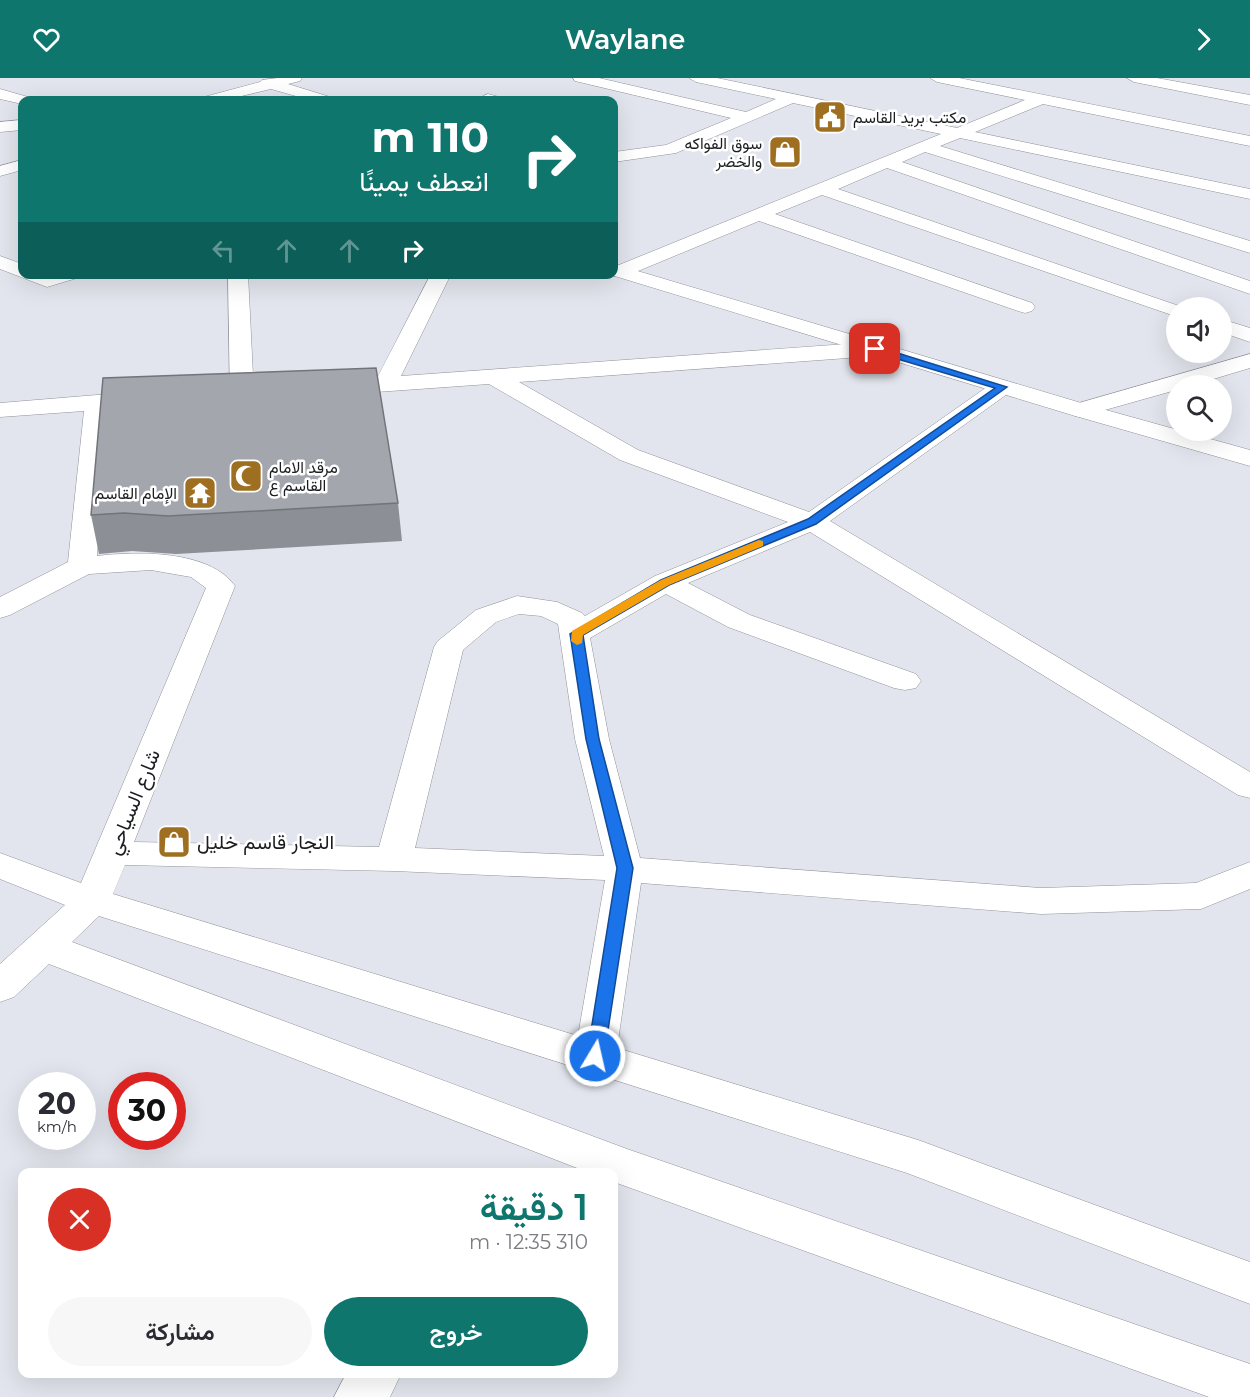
<!DOCTYPE html>
<html lang="ar">
<head>
<meta charset="utf-8">
<style>
  :root { --surface:#fff; --page:#f7f7f7; --text:#2b2b33; --muted:#7c7c81; --accent:#0f766e }
  body { margin:0; font-family:Montserrat,Vazirmatn,sans-serif; background:var(--page); color:var(--text); direction:rtl; height:100vh; display:flex; flex-direction:column; font-size:22px; white-space:nowrap }
  * { box-sizing:border-box; margin:0 }
  p { font-size:20px; color:var(--muted) }
  .icon { flex:none; width:33px; height:33px; fill:none; stroke:currentColor; stroke-width:2; stroke-linecap:round; stroke-linejoin:round }
  .map { position:relative; flex:1; overflow:hidden; direction:ltr }
  .drawer { position:absolute; left:18px; top:1090px; width:600px; height:210px; display:flex; flex-direction:column; background:var(--surface); border-radius:12px; box-shadow:0 6px 24px #0002; direction:rtl }
  .drawer>* { flex:none }
  .guide { position:absolute; left:18px; top:18px; width:600px; height:183px; border-radius:12px; box-shadow:0 6px 24px #0002; direction:rtl; background:#0f766e; color:#fff; overflow:hidden }
  .controls { position:absolute; left:1166px; top:219px; display:grid; gap:12px }
  .controls a { display:grid; place-items:center; width:66px; height:66px; border-radius:50%; background:var(--surface); box-shadow:0 6px 24px #0002; font-size:30px }
  .speed { position:absolute; left:18px; top:994px; display:flex; gap:12px; font-size:30px; font-weight:700; text-align:center }
  .speed>* { display:grid; place-content:center; width:78px; height:78px; border-radius:50%; background:var(--surface); box-shadow:0 6px 24px #0002; line-height:1 }
  .speed small { font-size:15px; font-weight:400 }
  .speed .limit { border:9px solid #d22; background:#fff; color:#111 }
  .pin { position:absolute; display:grid; place-items:center; width:51px; height:51px; color:#fff; margin:-26px; border-radius:12px; box-shadow:0 3px 9px #0006 }
  .me { position:absolute; width:66px; margin:-33px; rotate:9deg; stroke-linejoin:round; filter:drop-shadow(0 0 4px #0008) }
  .turn { display:flex; align-items:center; gap:21px; height:126px; padding:0 30px; font-size:27px }
  .turn .icon { width:78px; height:78px; stroke-width:2.5 }
  .turn b { display:block; font-size:42px; line-height:51px }
  .lanes { display:flex; align-items:center; height:57px; padding:0 30px; background:#0003; justify-content:center; gap:30px; direction:ltr }
  .lanes .off { opacity:.35 }
  .round { display:grid; place-items:center; flex:none; width:63px; height:63px; border-radius:32px; background:var(--page) }
  .headline { display:flex; align-items:center; justify-content:space-between; height:102px; padding:0 30px }
  h1 { font-size:36px; font-weight:600; line-height:45px; color:var(--accent) }
  .cta { display:flex; gap:12px; margin-top:auto; padding:12px 30px }
  .cta a { flex:1; height:69px; border-radius:36px; background:var(--accent); color:#fff; font-size:24px; font-weight:600; line-height:69px; text-align:center }
  .cta a+a { background:var(--page); color:var(--text) }
  header { display:flex; justify-content:space-between; align-items:center; height:78px; padding:0 30px; background:var(--accent); color:#fff; font-size:27px; font-weight:600 }
  .map>svg:first-child { display:block }
  .lines { fill:none; stroke-linecap:round; stroke-linejoin:round }
  .minor-casing { stroke:#8f9299; stroke-width:1 }
  .tertiary-casing { stroke:#8f9299; stroke-width:1 }
  .minor { fill:#fff; fill-rule:evenodd }
  .tertiary { fill:#fff; fill-rule:evenodd }
  .wall { fill:#8c8f95 }
  .building { fill:#a3a6ad; stroke:#727479; stroke-width:1.5 }
  .route { fill:#1a73e8; stroke:#114b97; stroke-width:1.5 }
  .slow { fill:#f59e0b }
  .labels { text-anchor:middle; dominant-baseline:central; stroke-width:5; stroke-linejoin:round; paint-order:stroke }
  .far-poi-label { font-size:16px; fill:#1c1d20; stroke:#fff; text-anchor:start }
  .street-label { font-size:20px; fill:#1c1d20; stroke:#fff }
  .poi-label { font-size:20px; fill:#1c1d20; stroke:#fff; text-anchor:start }
</style>
</head>
<body>
<header><svg class="icon" aria-label="forward" viewBox="0 0 24 24"><path d="M9 5l7 7-7 7"/></svg>Waylane<svg class="icon" aria-label="heart" viewBox="0 0 24 24"><path d="M12 20l-8-8c-3-5 5-10 8-4 3-6 11-1 8 4z"/></svg></header>
<div class="map">
<svg width="1250" height="1319" viewBox="0 0 1250 1319">
  <rect width="100%" height="100%" fill="#e2e5ed"/>
  <g class="lines">
    <g class="minor-casing">
      <g id="minor">
        <path d="M278 0H302L300 3 288 6 330 19 333 22H310L271 11 225 22H201L204 19 260 4 262 2Z"/>
        <path d="M573 0H599L746 34 776 21 696 4 689 0H717L957 50 1025 22 937 4 930 0H959L1250 58V68L1043 26 975 54 1250 111V121L960 60 940 68 1250 163V175L925 74 902 84 1250 203V216L887 90 838 111 1185 230H1176V238L1169 236 822 117 775 136 1032 225 1035 229 1032 233 1025 235 1018 233 759 143 626 198H612L614 189 941 56 793 25 676 75 614 84V74L666 67 731 40 575 3Z"/>
        <path d="M1127 0H1157L1250 17V27L1134 4Z"/>
        <path d="M488 16 499 19 502 22H481L483 18Z"/>
        <path d="M22 42V52L0 54V44Z"/>
        <path d="M22 82V92L0 98V88Z"/>
        <path d="M0 178 22 186V196H80L77 200 47 209 0 191Z"/>
        <path d="M228 196H248L254 318 250 323 242 325 234 323 230 318Z"/>
        <path d="M431 196H451L401 298 875 264 883 266 886 271 883 276 875 278 519 304 638 372 809 434 994 304 1002 302 1010 304 1014 309 1010 314 830 443 1250 694V720L1238 717 810 454 688 505 750 537 916 596 921 603 916 610 905 612 894 610 728 549 666 516 590 560 609 661 640 780 1041 810 1196 805 1250 784V811L1201 831 1041 836 641 805 617 970 918 1062 1250 1184V1226L907 1095 99 838 72 864 627 1071 1250 1286V1319H1209L614 1104V1095H590L49 886 14 919 0 924V886L65 827 0 801V775L81 805 206 510 191 499 151 492 89 496 10 537 0 540V519L68 484 84 333 0 339V325L97 317 145 315 153 317 157 322 153 327 108 332 97 478C137 473 210 472 235 508L134 764 379 769 434 569 438 563 476 532 517 518 557 524 582 535 585 538 655 498 788 444 620 382 489 306 334 317 326 315 322 310 326 305 377 300ZM519 536 541 538 558 546 575 661 604 778 415 770 463 572 496 544ZM125 787 394 793 605 802 578 958 113 816Z"/>
        <path d="M1221 241 1250 250V264L1221 254Z"/>
        <path d="M1250 276V290L1190 308H1176V312L1080 339 1072 337 1068 332 1072 327Z"/>
        <path d="M346 1296H401L390 1319H334Z"/>
      </g>
    </g>
    <g class="tertiary-casing">
      <g id="tertiary">
        <path d="M0 11 28 19 31 22H22V26L0 21Z"/>
        <path d="M614 186 1088 327 1250 372V388L1072 337 608 196H614Z"/>
      </g>
    </g>
    <use href="#minor" class="minor"/>
    <use href="#tertiary" class="tertiary"/>
  </g>
  <path class="wall" d="M103 300 398 425 402 463 176 476 132 473 99 476 91 437Z"/>
  <path class="building" d="M376 290 398 425 168 438 124 435 91 437 103 300Z"/>
  <path class="route" d="M875 268 1007 309 816 446 669 507 583 557 599 661 633 790 604 978 601 983 595 985 589 983 587 978 617 790 586 661 570 556 661 502 808 441 995 310 871 273 870 271Z"/>
  <path class="slow" d="M759 462 763 463V468L669 507 583 557 582 565 577 567 571 563 572 553 661 502Z"/>
  <defs>
    <g id="civic-square" transform="scale(1.725)"><rect x="-9" y="-9" width="18" height="18" rx="4" fill="#9e6f21" stroke="#fff"/><path d="M-.6-6.5H3V-4.5H.6V-3L4-1V1h2V6H-6V1h2V-1L-.6-3ZM-1.2 2.5V6h2.4V2.5Z" fill="#fff"/></g>
    <g id="shop-square" transform="scale(1.725)"><rect x="-9" y="-9" width="18" height="18" rx="4" fill="#9e6f21" stroke="#fff"/><path d="M-5-2.5h2.3a2.7 3.5 0 0 1 5.4 0H5L5.5 6h-11ZM-1.5-2.5h3a1.5 2.3 0 0 0-3 0Z" fill="#fff"/></g>
    <g id="mosque-square" transform="scale(1.725)"><rect x="-9" y="-9" width="18" height="18" rx="4" fill="#9e6f21" stroke="#fff"/><path d="M3.5-4.9A6 6 0 1 0 3.5 4.9A5 5 0 1 1 3.5-4.9Z" fill="#fff"/></g>
    <g id="temple-square" transform="scale(1.725)"><rect x="-9" y="-9" width="18" height="18" rx="4" fill="#9e6f21" stroke="#fff"/><path d="M0-6L5-2H3V0L6.5 2.5H4V6H1.5V3h-3V6H-4V2.5H-6.5L-3 0V-2H-5Z" fill="#fff"/></g>
  </defs>
  <g fill-rule="evenodd">
    <use href="#civic-square" x="830" y="39"/>
    <use href="#shop-square" x="785" y="74"/>
    <use href="#mosque-square" x="246" y="398"/>
    <use href="#temple-square" x="200" y="415"/>
    <use href="#shop-square" x="174" y="764"/>
  </g>
  <g class="labels">
    <g class="far-poi-label">
      <text x="853" y="39">مكتب بريد القاسم</text>
      <text x="762" y="65" text-anchor="end">سوق الفواكه<tspan x="762" dy="18">والخضر</tspan></text>
      <text x="269" y="389">مرقد الامام<tspan x="269" dy="18">القاسم ع</tspan></text>
      <text x="177" y="415" text-anchor="end">الإمام القاسم</text>
    </g>
    <g class="street-label">
      <text transform="translate(133 724) rotate(-68)">شارع السياحي</text>
    </g>
    <g class="poi-label">
      <text x="197" y="764">النجار قاسم خليل</text>
    </g>
  </g>
</svg>
<div class="controls">
<a><svg class="icon" aria-label="sound" viewBox="0 0 24 24"><path d="M4 9h4l5-4v14l-5-4H4zM17 9q2 3 0 6"/></svg></a>
<a><svg class="icon" aria-label="search" viewBox="0 0 24 24"><circle cx="10" cy="10" r="6"/><path d="M15 15l6 6"/></svg></a>
</div>
<div class="speed"><div>20<small>km/h</small></div><div class="limit">30</div></div>
<div class="pin" style="left:875px;top:271px;background:#d93025"><svg class="icon" aria-label="arrive" viewBox="0 0 24 24"><path d="M6 21V4h12l-3 4 3 4H6"/></svg></div>
<svg class="me" style="left:595px;top:978px" viewBox="-20 -20 40 40"><circle r="17" fill="#1a73e8" stroke="#fff" stroke-width="3"/><path d="M0-11L8 9 0 5-8 9z" fill="#fff"/></svg>
<div class="guide">
<div class="turn"><svg class="icon" aria-label="right" viewBox="0 0 24 24"><path d="M7 20v-9h11M14 6l5 5-5 5"/></svg><div><b>110 m</b>انعطف يمينًا</div></div>
<div class="lanes"><svg class="icon off" aria-label="left" viewBox="0 0 24 24"><path d="M17 20v-9H6M10 6l-5 5 5 5"/></svg><svg class="icon off" aria-label="ahead" viewBox="0 0 24 24"><path d="M12 20V5M6 11l6-6 6 6"/></svg><svg class="icon off" aria-label="ahead" viewBox="0 0 24 24"><path d="M12 20V5M6 11l6-6 6 6"/></svg><svg class="icon" aria-label="right" viewBox="0 0 24 24"><path d="M7 20v-9h11M14 6l5 5-5 5"/></svg></div>
</div>
<section class="drawer">
<div class="headline"><div><h1>1 دقيقة</h1><p>310 m · 12:35</p></div><a class="round" style="background:#d93025;color:#fff"><svg class="icon" aria-label="close" viewBox="0 0 24 24"><path d="M6 6l12 12M18 6L6 18"/></svg></a></div>
<div class="cta"><a>خروج</a><a>مشاركة</a></div>
</section>
</div>
</body>
</html>
